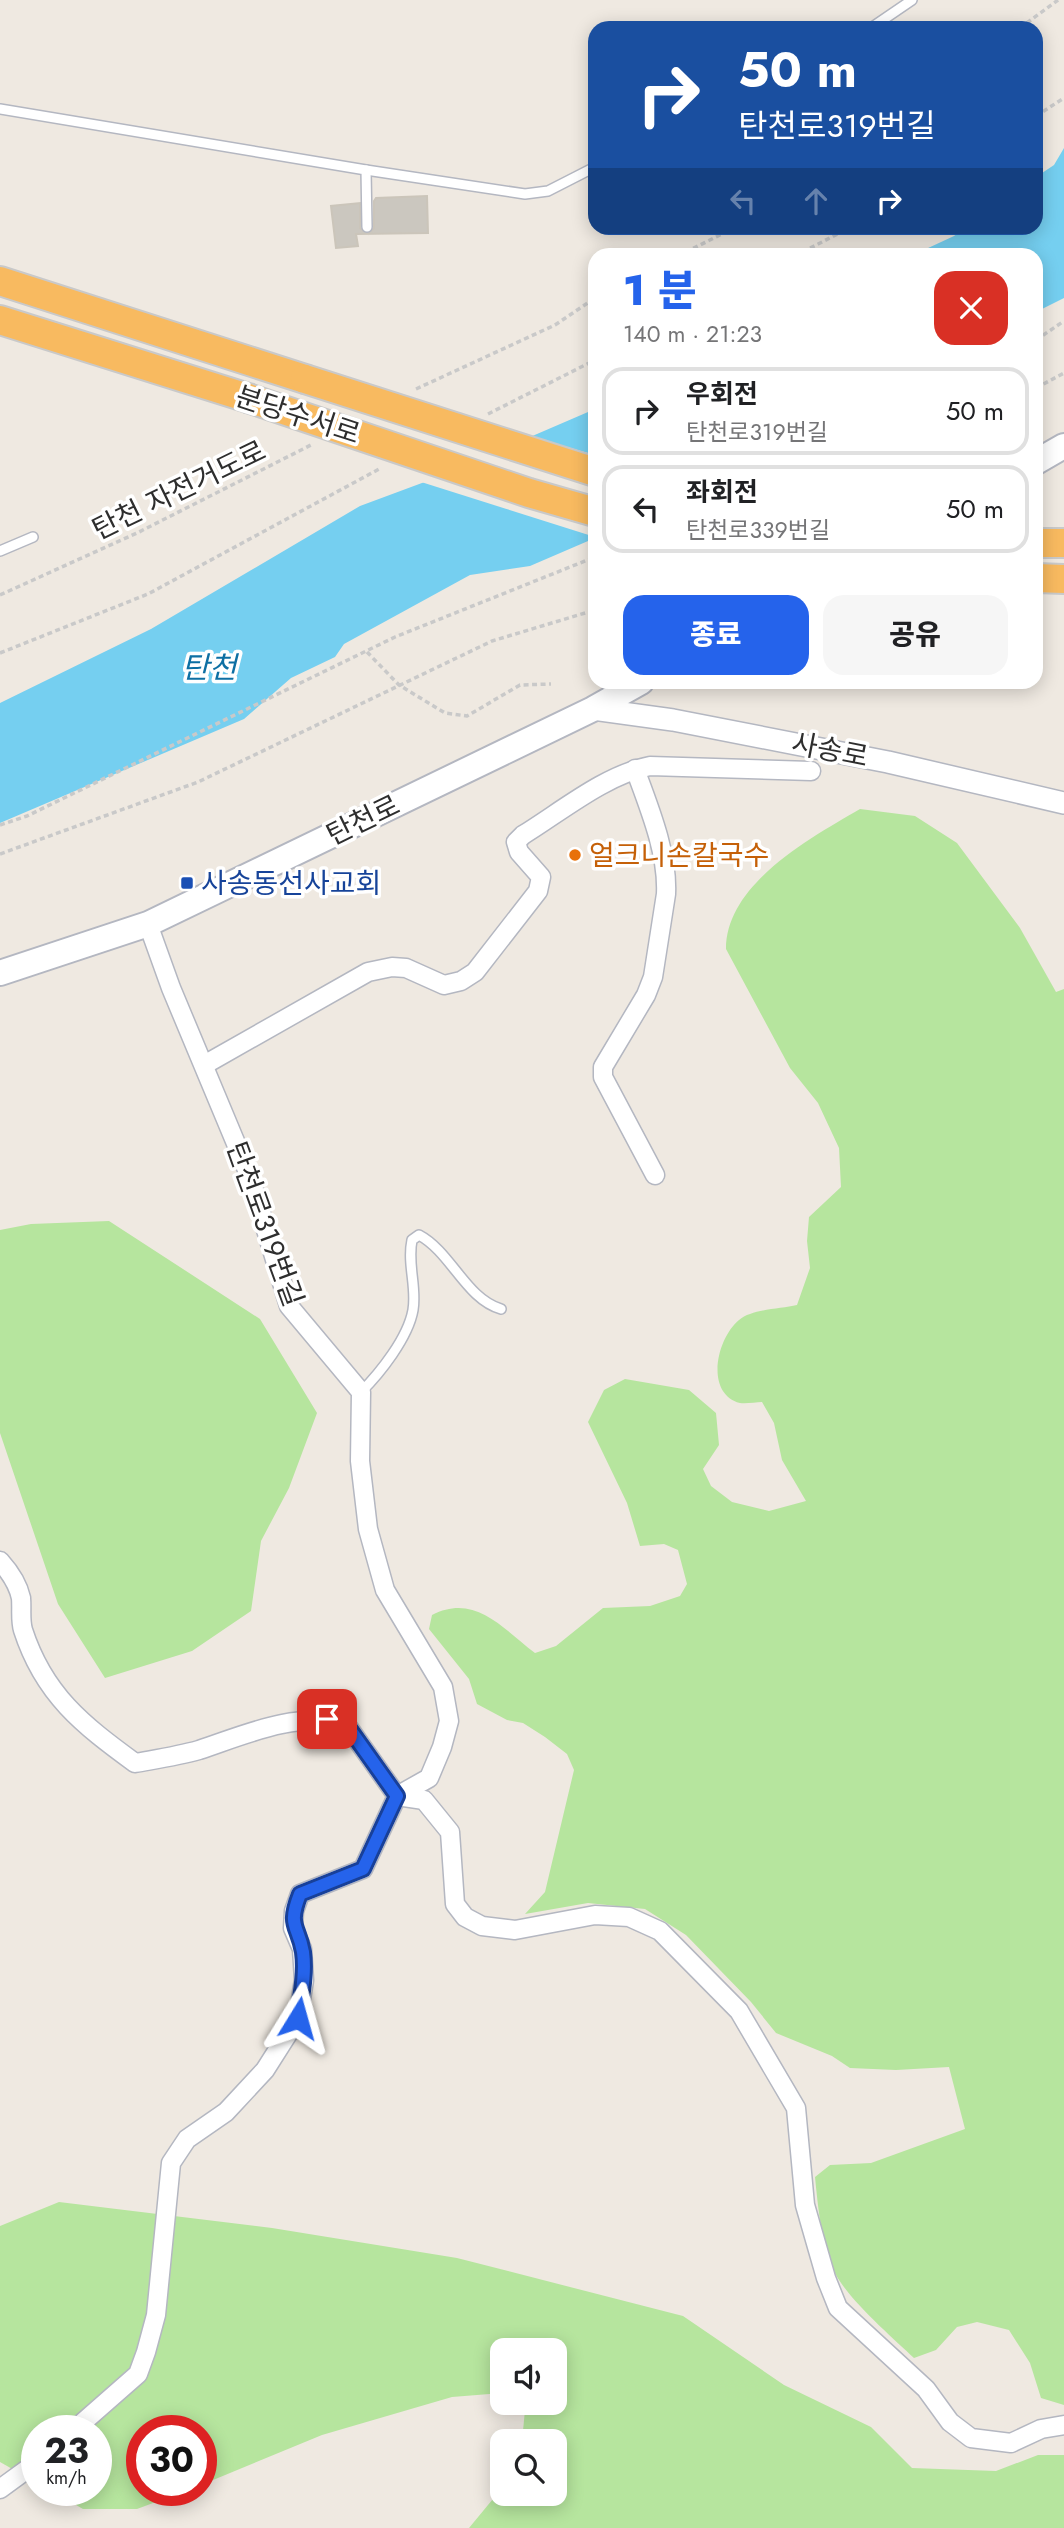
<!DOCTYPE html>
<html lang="ko">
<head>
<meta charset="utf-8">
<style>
  :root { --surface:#fff; --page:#f6f6f6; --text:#202124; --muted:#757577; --line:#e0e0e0; --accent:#2563eb }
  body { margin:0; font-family:Jost,"Noto Sans KR",sans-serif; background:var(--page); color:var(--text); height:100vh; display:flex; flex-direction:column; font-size:26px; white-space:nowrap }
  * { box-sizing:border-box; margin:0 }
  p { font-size:23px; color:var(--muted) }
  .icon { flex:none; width:38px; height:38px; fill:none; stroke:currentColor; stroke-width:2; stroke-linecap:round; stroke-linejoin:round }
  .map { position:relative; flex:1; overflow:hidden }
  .drawer { position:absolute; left:588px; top:248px; width:455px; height:441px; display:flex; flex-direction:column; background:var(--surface); border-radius:21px; box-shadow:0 4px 18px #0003 }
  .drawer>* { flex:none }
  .banner { position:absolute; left:588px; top:21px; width:455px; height:214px; border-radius:21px; box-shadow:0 4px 18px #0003; background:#1a4fa0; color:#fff; overflow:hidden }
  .controls { position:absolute; left:490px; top:2338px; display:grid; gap:14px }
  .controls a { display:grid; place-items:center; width:77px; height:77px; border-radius:14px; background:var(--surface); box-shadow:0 4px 18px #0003; font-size:35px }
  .speed { position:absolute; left:21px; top:2415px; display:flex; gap:14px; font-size:35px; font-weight:700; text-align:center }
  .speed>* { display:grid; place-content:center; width:91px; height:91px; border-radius:50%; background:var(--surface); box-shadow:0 4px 18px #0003; line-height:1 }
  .speed small { font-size:18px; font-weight:400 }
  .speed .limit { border:10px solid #d22; background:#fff; color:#111 }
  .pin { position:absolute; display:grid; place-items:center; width:60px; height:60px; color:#fff; margin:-30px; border-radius:14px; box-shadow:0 4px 10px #0006 }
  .me { position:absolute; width:77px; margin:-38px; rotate:8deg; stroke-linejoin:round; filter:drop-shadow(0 0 5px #0008) }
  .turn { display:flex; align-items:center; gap:24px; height:147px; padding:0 35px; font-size:32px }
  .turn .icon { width:91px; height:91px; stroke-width:2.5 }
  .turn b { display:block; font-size:49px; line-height:60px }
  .lanes { display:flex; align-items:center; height:66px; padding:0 35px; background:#0003; justify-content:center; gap:35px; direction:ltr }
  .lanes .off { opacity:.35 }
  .round { display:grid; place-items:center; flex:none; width:74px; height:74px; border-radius:21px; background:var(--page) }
  .headline { display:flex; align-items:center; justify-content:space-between; height:119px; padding:0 35px }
  h1 { font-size:42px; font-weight:800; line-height:52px; color:var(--accent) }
  .button { display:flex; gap:14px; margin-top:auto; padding:14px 35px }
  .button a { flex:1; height:80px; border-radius:21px; background:var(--accent); color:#fff; font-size:28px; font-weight:800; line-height:80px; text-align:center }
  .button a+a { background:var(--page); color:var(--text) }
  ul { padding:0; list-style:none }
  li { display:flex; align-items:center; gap:21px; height:88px; margin:0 14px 10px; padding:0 21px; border:4px solid var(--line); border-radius:21px }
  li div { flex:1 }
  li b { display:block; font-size:26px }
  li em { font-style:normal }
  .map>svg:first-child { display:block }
  .green { fill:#b6e59e }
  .water { fill:#75cff0 }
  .pier { fill:#efe9e1 }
  .building { fill:#cbc7bf; stroke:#cbc5ba; stroke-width:2 }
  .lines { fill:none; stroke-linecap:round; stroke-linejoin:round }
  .service-casing { stroke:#b4b7c1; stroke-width:12 }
  .minor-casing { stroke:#b4b7c1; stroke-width:21 }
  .tertiary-casing { stroke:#b4b7c1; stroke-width:24 }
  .secondary-casing { stroke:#b4b7c1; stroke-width:28 }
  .trunk-casing { stroke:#c9c9c9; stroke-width:32 }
  .path { stroke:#c9c9c9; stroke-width:3.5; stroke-dasharray:5 3.5; stroke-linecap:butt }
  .service { stroke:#fff; stroke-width:9 }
  .minor { stroke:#fff; stroke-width:18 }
  .tertiary { stroke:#fff; stroke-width:21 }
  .secondary { stroke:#fff; stroke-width:24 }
  .trunk { stroke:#f8ba60; stroke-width:28 }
  .trunk-bridge-casing { stroke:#c9c9c9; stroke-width:32; stroke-linecap:butt }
  .trunk-bridge { stroke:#f8ba60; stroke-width:28 }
  .route-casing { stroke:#184099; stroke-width:18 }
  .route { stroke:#2563eb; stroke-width:12 }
  .food-dot { fill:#e8710a; stroke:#fff; stroke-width:2.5 }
  .transit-dot { fill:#1a4fb4; stroke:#fff; stroke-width:2.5 }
  .labels { text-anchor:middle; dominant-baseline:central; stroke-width:7; stroke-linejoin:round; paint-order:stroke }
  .street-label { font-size:28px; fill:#2e2e2e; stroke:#fff }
  .food-label { font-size:28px; fill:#c56008; stroke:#fff; text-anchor:start }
  .transit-label { font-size:28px; fill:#164399; stroke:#fff; text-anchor:start }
  .water-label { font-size:30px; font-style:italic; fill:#0d6fa3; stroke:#fff }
</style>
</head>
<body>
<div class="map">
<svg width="1064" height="2528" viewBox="0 0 1064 2528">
  <rect width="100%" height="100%" fill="#efe9e1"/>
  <g class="green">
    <path d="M860 809 915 816 957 843 1020 928 1056 992 1064 989V2405L1041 2398 1030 2363 1009 2330 977 2322 957 2327 936 2350 914 2358C892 2337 845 2297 833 2269 821 2241 818 2207 815 2177L830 2165 871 2163 965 2129 949 2067 896 2070 850 2068 832 2056 776 2033 751 2002 686 1935 645 1909 588 1903 525 1914 545 1892 574 1770 567 1754 545 1737 523 1723 507 1720 477 1704 469 1679 429 1629 432 1615C475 1593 502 1628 535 1653L556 1646 603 1608 650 1606 680 1596 687 1584 678 1550 664 1544 640 1546 627 1503 588 1422 604 1390 625 1379 689 1390 716 1413 719 1445 703 1469 711 1486 732 1502 769 1511 806 1501 782 1460 774 1423 762 1402C756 1402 746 1404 740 1403 704 1393 717 1338 739 1320 752 1309 780 1309 797 1305L810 1268 807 1241 809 1217 841 1187 839 1148 818 1103 790 1068 726 949C726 884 810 838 860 809Z"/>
    <path d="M109 1221 260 1319 317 1413 289 1488 261 1541 251 1611 192 1651 105 1678 58 1604 0 1433V1230L31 1224Z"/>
    <path d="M59 2202 272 2228 457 2258 683 2316 784 2385 871 2427 912 2468 996 2471 1038 2455H1064V2528H469L502 2488V2494H555V2441H522L525 2410 515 2403H555V2350H502V2393L452 2397 322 2435 201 2485V2431H142V2490H188L137 2509H83L50 2490H96V2431H37V2483L0 2462V2226Z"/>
  </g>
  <g class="water">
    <path d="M1064 148V298L1036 312V256L913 255 954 236 965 228H1036V177L1054 165Z"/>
    <path d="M595 409V538L530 566 470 575 344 644 335 657 291 678 244 719 0 823V703L151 629 360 506 430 480Z"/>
  </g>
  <path class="pier" d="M525 435 595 455V537L418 481Z"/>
  <path class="building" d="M427 196 428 233 356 234 358 246 336 248 331 206 360 203V228L368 234 374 228V201L376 198Z"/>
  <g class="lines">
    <g class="service-casing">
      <g id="service">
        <path d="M871 28 912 0"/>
        <path d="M0 109 366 170 367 227"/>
        <path d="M366 170 525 194 548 191 595 167"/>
        <path d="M0 551 33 537"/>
        <path d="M361 1392C380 1373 408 1338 413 1310 417 1287 407 1264 412 1240L419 1235C451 1252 466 1299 501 1309"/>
      </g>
    </g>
    <g class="minor-casing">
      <g id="minor">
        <path d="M635 769C649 807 668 853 666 894L653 977 646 995 603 1067V1077L655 1175"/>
        <path d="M204 1065 368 972 392 967 406 968 444 985 461 981 475 972 538 891 541 877 519 852 516 842 523 835C562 811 605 775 650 766L811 771"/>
        <path d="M0 1561C9 1571 18 1584 21 1598 22 1609 20 1620 23 1630 44 1695 83 1725 135 1763 157 1759 178 1756 199 1750 247 1734 294 1712 346 1724L397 1796 424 1800 450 1832 455 1904 465 1917 482 1926 515 1930 595 1915 629 1917 660 1931 739 2011 796 2108 805 2205 826 2278 838 2308 926 2389 950 2422 971 2438 1011 2443 1041 2429 1064 2425"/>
        <path d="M73 2431 138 2374 146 2352 156 2315 171 2163 187 2139 226 2112 265 2070 298 2018 304 1980 302 1949 293 1928 294 1911 300 1894 363 1869 397 1796 429 1778 442 1747 449 1721 443 1687 385 1590 368 1529 360 1461 361 1392 289 1306 250 1177 171 988 148 924"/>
        <path d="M0 2489 37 2462"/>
      </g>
    </g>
    <g class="tertiary-casing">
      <path id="tertiary" d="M593 709 673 720 888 762 1064 803"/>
    </g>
    <g class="secondary-casing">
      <g id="secondary">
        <path d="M1036 462 1064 446"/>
        <path d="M0 973 148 924 593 709 641 682"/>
      </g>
    </g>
    <g class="trunk-casing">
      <g id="trunk">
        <path d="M0 281 305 379"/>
        <path d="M0 320 248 398"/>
        <path d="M1036 543H1064"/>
        <path d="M1036 578 1064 579"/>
      </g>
    </g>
    <g class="path">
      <path d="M1020 28 1058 0"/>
      <path d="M1036 116 1064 98"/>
      <path d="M678 256 734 228"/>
      <path d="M795 256 849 228"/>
      <path d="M1036 340 1064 321"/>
      <path d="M1036 388 1064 373"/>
      <path d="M416 389 555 325 595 298"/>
      <path d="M488 414 595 360"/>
      <path d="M0 595 137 533 313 444"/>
      <path d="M367 652 399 685 445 713 467 716 520 685 551 684"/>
      <path d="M0 653 148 594 381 468"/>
      <path d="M0 825 27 816 395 637 595 557"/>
      <path d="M0 854 198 782 492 641 595 610"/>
    </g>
    <use href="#service" class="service"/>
    <use href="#minor" class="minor"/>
    <use href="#tertiary" class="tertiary"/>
    <use href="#secondary" class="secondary"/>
    <use href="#trunk" class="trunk"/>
    <g class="trunk-bridge-casing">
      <g id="trunk-bridge">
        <path d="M305 379 595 472"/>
        <path d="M248 398 529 493 595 512"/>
      </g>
    </g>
    <use href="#trunk-bridge" class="trunk-bridge"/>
  </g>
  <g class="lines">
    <g class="route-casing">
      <path id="route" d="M298 2018C301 1996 306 1974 303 1952 298 1924 287 1927 300 1894L363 1869 397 1796 346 1724 327 1719"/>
    </g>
    <use href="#route" class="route"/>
  </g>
  <circle class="food-dot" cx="575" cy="855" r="7"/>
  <rect class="transit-dot" x="180" y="876" width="14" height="14" rx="3.5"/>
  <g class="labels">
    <g class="street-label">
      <text transform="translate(298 415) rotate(18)">분당수서로</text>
      <text transform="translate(179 490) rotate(-26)">탄천 자전거도로</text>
      <text transform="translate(830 750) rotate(11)">사송로</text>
      <text transform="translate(363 820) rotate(-26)">탄천로</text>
      <text transform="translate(265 1224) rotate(70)">탄천로319번길</text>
    </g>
    <g class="food-label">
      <text x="589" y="855">얼크니손칼국수</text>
    </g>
    <g class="transit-label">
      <text x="201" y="883">사송동선사교회</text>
    </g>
    <g class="water-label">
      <text x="209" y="667">탄천</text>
    </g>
  </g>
</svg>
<div class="controls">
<a><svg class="icon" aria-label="sound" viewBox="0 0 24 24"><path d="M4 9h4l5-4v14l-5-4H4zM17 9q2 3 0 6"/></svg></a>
<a><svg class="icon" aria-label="search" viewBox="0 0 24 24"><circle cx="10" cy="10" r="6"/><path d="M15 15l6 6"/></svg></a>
</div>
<div class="speed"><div>23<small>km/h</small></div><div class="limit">30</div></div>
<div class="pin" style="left:327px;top:1719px;background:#d93025"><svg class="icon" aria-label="arrive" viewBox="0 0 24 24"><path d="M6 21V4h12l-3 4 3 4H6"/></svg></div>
<svg class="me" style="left:298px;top:2018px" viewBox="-20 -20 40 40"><path d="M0-17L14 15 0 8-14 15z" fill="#2563eb" stroke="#fff" stroke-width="4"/></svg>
<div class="banner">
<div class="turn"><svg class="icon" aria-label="right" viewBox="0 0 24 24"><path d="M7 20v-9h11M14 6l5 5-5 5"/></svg><div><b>50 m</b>탄천로319번길</div></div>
<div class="lanes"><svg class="icon off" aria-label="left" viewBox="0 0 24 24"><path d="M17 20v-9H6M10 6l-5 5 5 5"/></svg><svg class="icon off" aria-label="ahead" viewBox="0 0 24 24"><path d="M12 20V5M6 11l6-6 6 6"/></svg><svg class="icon" aria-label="right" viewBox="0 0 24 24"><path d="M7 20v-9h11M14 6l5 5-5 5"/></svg></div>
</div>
<section class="drawer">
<div class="headline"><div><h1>1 분</h1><p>140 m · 21:23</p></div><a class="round" style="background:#d93025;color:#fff"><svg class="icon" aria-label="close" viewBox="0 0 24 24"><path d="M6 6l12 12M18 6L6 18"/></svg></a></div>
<ul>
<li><svg class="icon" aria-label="right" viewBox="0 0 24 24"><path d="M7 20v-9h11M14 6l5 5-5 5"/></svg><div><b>우회전</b><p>탄천로319번길</p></div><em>50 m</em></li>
<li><svg class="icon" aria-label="left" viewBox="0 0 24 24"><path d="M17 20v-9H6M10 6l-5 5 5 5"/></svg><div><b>좌회전</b><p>탄천로339번길</p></div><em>50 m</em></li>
</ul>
<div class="button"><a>종료</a><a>공유</a></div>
</section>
</div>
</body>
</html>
